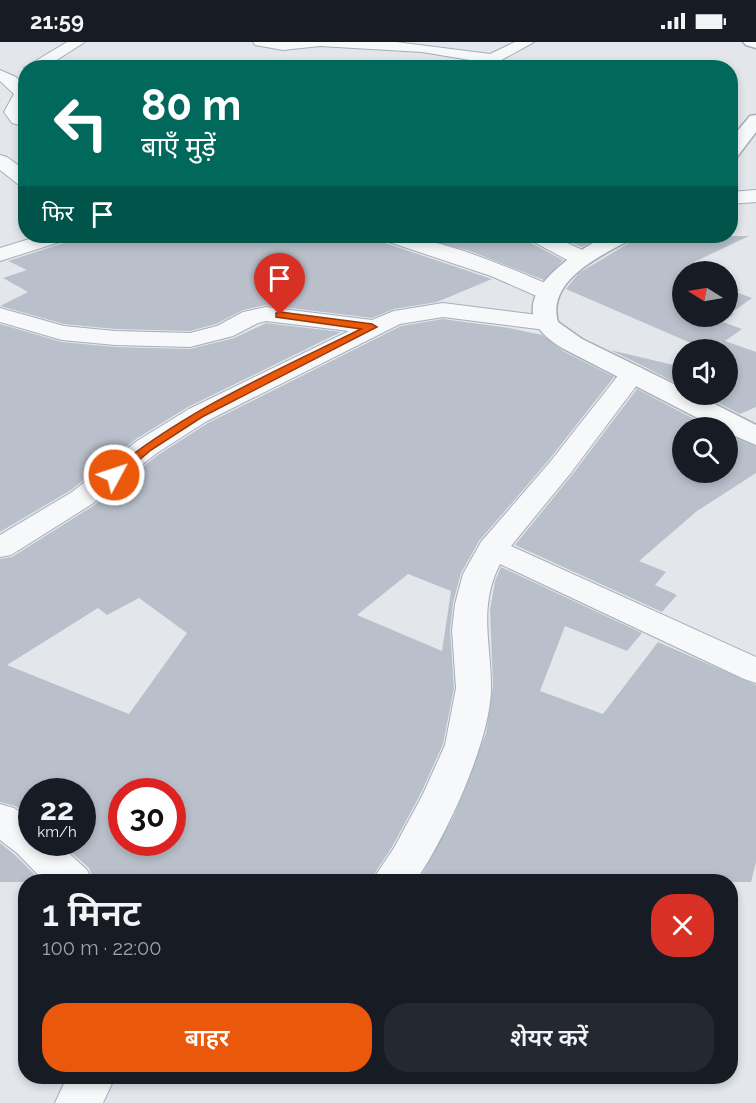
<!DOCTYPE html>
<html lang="hi">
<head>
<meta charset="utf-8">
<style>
  :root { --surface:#171b24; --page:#242831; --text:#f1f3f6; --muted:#9ea1a6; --accent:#ea580c }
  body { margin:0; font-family:Raleway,"Noto Sans Devanagari",sans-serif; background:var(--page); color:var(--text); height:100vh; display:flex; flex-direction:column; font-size:22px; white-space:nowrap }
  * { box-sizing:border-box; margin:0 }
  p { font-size:20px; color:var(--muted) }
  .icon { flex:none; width:33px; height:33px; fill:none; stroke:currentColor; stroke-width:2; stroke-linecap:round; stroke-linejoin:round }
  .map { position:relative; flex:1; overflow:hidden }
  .sheet { position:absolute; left:18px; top:832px; width:720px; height:210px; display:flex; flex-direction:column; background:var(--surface); border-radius:24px; box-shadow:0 3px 9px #0003 }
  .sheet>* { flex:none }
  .banner { position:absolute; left:18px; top:18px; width:720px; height:183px; border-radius:24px; box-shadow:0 3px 9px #0003; background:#00695c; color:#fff; overflow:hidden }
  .needle { width:39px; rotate:281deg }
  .controls { position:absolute; left:672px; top:219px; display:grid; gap:12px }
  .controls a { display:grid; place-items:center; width:66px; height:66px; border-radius:50%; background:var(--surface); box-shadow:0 3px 9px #0003; font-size:30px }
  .speed { position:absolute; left:18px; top:736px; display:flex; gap:12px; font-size:30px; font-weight:700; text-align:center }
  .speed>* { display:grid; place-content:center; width:78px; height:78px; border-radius:50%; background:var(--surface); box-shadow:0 3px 9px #0003; line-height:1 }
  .speed small { font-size:15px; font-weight:400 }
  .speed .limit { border:9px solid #d22; background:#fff; color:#111 }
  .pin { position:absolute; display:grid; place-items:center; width:51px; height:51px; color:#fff; margin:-62px -26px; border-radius:50% 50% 50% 0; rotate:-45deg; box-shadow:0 0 6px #0007 }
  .pin .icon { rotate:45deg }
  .me { position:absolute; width:66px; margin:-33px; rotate:50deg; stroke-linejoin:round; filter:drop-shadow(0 0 4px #0008) }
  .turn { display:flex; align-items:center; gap:21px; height:126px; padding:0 24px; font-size:27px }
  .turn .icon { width:78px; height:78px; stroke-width:2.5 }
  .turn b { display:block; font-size:42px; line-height:51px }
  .then { display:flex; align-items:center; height:57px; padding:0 24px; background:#0003; gap:12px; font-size:22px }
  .round { display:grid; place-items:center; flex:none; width:63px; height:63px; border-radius:24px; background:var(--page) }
  .overview { display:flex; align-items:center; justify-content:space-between; height:102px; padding:0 24px }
  h1 { font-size:36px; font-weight:600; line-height:45px }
  .action { display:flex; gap:12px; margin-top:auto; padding:12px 24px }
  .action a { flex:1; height:69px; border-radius:24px; background:var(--accent); color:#fff; font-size:24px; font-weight:600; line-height:69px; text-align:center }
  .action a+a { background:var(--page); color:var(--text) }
  .status { display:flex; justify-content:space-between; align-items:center; height:42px; padding:0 30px; background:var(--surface); direction:ltr }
  .status svg { height:16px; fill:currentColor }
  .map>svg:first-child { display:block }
  .building { fill:#b9c0cb; fill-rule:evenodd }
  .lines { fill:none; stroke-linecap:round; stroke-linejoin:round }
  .minor-casing { stroke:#a7aeb7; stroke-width:2 }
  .tertiary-casing { stroke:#a7aeb7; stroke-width:3 }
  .minor { fill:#f6f8fa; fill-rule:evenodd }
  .tertiary { fill:#f6f8fa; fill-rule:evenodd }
  .route { fill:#ea580c; stroke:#983908; stroke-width:1.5 }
</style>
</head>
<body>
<div class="status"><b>21:59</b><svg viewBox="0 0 49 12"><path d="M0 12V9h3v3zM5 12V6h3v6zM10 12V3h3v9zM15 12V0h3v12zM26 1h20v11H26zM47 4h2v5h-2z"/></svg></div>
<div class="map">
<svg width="756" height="1061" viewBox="0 0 756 1061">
  <rect width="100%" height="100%" fill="#e3e7ec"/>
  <g class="building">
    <path d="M71 194H378L382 200 492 237 437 260 394 267 372 276 266 263 243 268 216 282 190 289 115 287 64 282 0 264 28 250 3 236 27 228 8 219 67 200Z"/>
    <path d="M411 194H525L529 200 563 218 544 238 470 209Z"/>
    <path d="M556 194H601L582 205Z"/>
    <path d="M633 194H749L694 220 709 226 701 230H682V274H728V243L740 248 736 250 752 256 731 271 734 272 723 280 742 287 725 299 756 310V365L740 372 701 352H728V308H707L566 247 579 231 629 201Z"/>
    <path d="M443 277 509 286 542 293 563 309 614 335 548 419 479 499 461 531 453 561 450 588 454 646 443 702 421 751 392 805 369 840H95L89 826 61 801H82V750H32V775L15 764 0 760V517L12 515 93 464 158 413 208 381 401 284ZM408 532 451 549 442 609 357 573ZM139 556 187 591 129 672 7 623 98 566 107 573ZM122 750H172V801H122Z"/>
    <path d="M266 281 341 290 188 365 136 397 71 448 0 490V282L62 300 115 305 190 307 234 296Z"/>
    <path d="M610 308 682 325V344L643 324Z"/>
    <path d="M637 347 711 386H682V430H728V393L756 405V431L697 469 639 519 666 530 655 543 677 553 662 570 515 503 572 433Z"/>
    <path d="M501 525 642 591 627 609 565 584 540 649 603 672 658 600 756 643V820L751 840H418L454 774 486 691 493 644 490 568 495 539Z"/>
    <path d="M0 801 15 813 42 840H0Z"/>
  </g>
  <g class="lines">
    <g class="minor-casing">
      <g id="minor">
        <path d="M67 0H85L44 26H26V28L24 26Z"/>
        <path d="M253 0H396L490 12 515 0H534L487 26H467L476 19 422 10 320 4 283 8 255 3Z"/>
        <path d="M332 19 344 26H325L327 21Z"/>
        <path d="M0 28 16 35 26 45V61L21 70 26 74V85L12 81 4 70 14 52 0 39Z"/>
        <path d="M0 113 7 115 26 129V145L19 143 0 128Z"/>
        <path d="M756 148V160L730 162V150Z"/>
        <path d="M39 194H69L66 198 0 219V206Z"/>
        <path d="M380 194C427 189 512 227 557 246L560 251 557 256 549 258 541 256 491 234 383 198Z"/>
        <path d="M527 194H552L589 211 592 216 589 221 581 222 573 221 530 198Z"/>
        <path d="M443 261 546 274 554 276 558 281 554 286 546 288 443 275 400 282 207 379 157 411 92 462 11 513 0 515V493L72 450 137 399 189 367 349 289 266 279 258 281 233 294 190 305 115 303 62 298 0 280V266L64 284 115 289 190 291 217 284 243 270 266 265 372 278 394 269Z"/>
        <path d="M633 323 642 326 646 331 570 432 511 504 756 615V641L744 637 500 522C478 565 491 600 491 644 492 697 445 797 415 840H371L394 806 423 752 445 703 456 646 452 588 455 562 463 532 481 500 550 420 624 326Z"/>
        <path d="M0 762 14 766 32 778V801H58L87 828 93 840H45L17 811 0 798Z"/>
        <path d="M67 1035H115L103 1061H55Z"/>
      </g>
    </g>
    <g class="tertiary-casing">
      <g id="tertiary">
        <path d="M743 0H756V6L746 3Z"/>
        <path d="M756 73V90L737 115 730 117V98L750 74Z"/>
        <path d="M605 194H631L628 199C600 214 546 239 558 280L582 297 682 346V352H695L756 383V403L728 391V386H717L564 307C492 266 561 218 605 194Z"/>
      </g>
    </g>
    <use href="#minor" class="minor"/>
    <use href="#tertiary" class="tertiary"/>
  </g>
  <path class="route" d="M280 270 372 282 377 285 202 375 151 408 118 436H109L107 433 109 431C185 368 274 330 361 287L276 275V271Z"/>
</svg>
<div class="controls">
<a><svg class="needle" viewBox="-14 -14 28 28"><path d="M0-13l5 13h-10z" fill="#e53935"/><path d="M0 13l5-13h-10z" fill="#9ea1a6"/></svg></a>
<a><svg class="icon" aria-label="sound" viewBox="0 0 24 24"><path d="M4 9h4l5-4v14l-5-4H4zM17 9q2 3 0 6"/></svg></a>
<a><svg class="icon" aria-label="search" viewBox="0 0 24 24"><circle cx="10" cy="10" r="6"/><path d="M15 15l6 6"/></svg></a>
</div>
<div class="speed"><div>22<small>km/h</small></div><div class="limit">30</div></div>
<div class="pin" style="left:280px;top:273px;background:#d93025"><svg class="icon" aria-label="arrive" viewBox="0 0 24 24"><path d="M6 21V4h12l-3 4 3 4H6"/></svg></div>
<svg class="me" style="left:114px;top:433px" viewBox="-20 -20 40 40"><circle r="17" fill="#ea580c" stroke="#fff" stroke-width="3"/><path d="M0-11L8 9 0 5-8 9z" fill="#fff"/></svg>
<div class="banner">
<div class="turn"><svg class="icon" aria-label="left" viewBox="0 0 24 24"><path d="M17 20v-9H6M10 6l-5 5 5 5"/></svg><div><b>80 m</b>बाएँ मुड़ें</div></div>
<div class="then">फिर<svg class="icon" aria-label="arrive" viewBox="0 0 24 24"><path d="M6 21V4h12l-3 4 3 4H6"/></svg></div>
</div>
<section class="sheet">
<div class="overview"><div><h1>1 मिनट</h1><p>100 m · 22:00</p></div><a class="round" style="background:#d93025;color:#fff"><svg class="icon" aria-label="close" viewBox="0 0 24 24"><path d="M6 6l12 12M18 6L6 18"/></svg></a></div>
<div class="action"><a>बाहर</a><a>शेयर करें</a></div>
</section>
</div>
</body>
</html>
